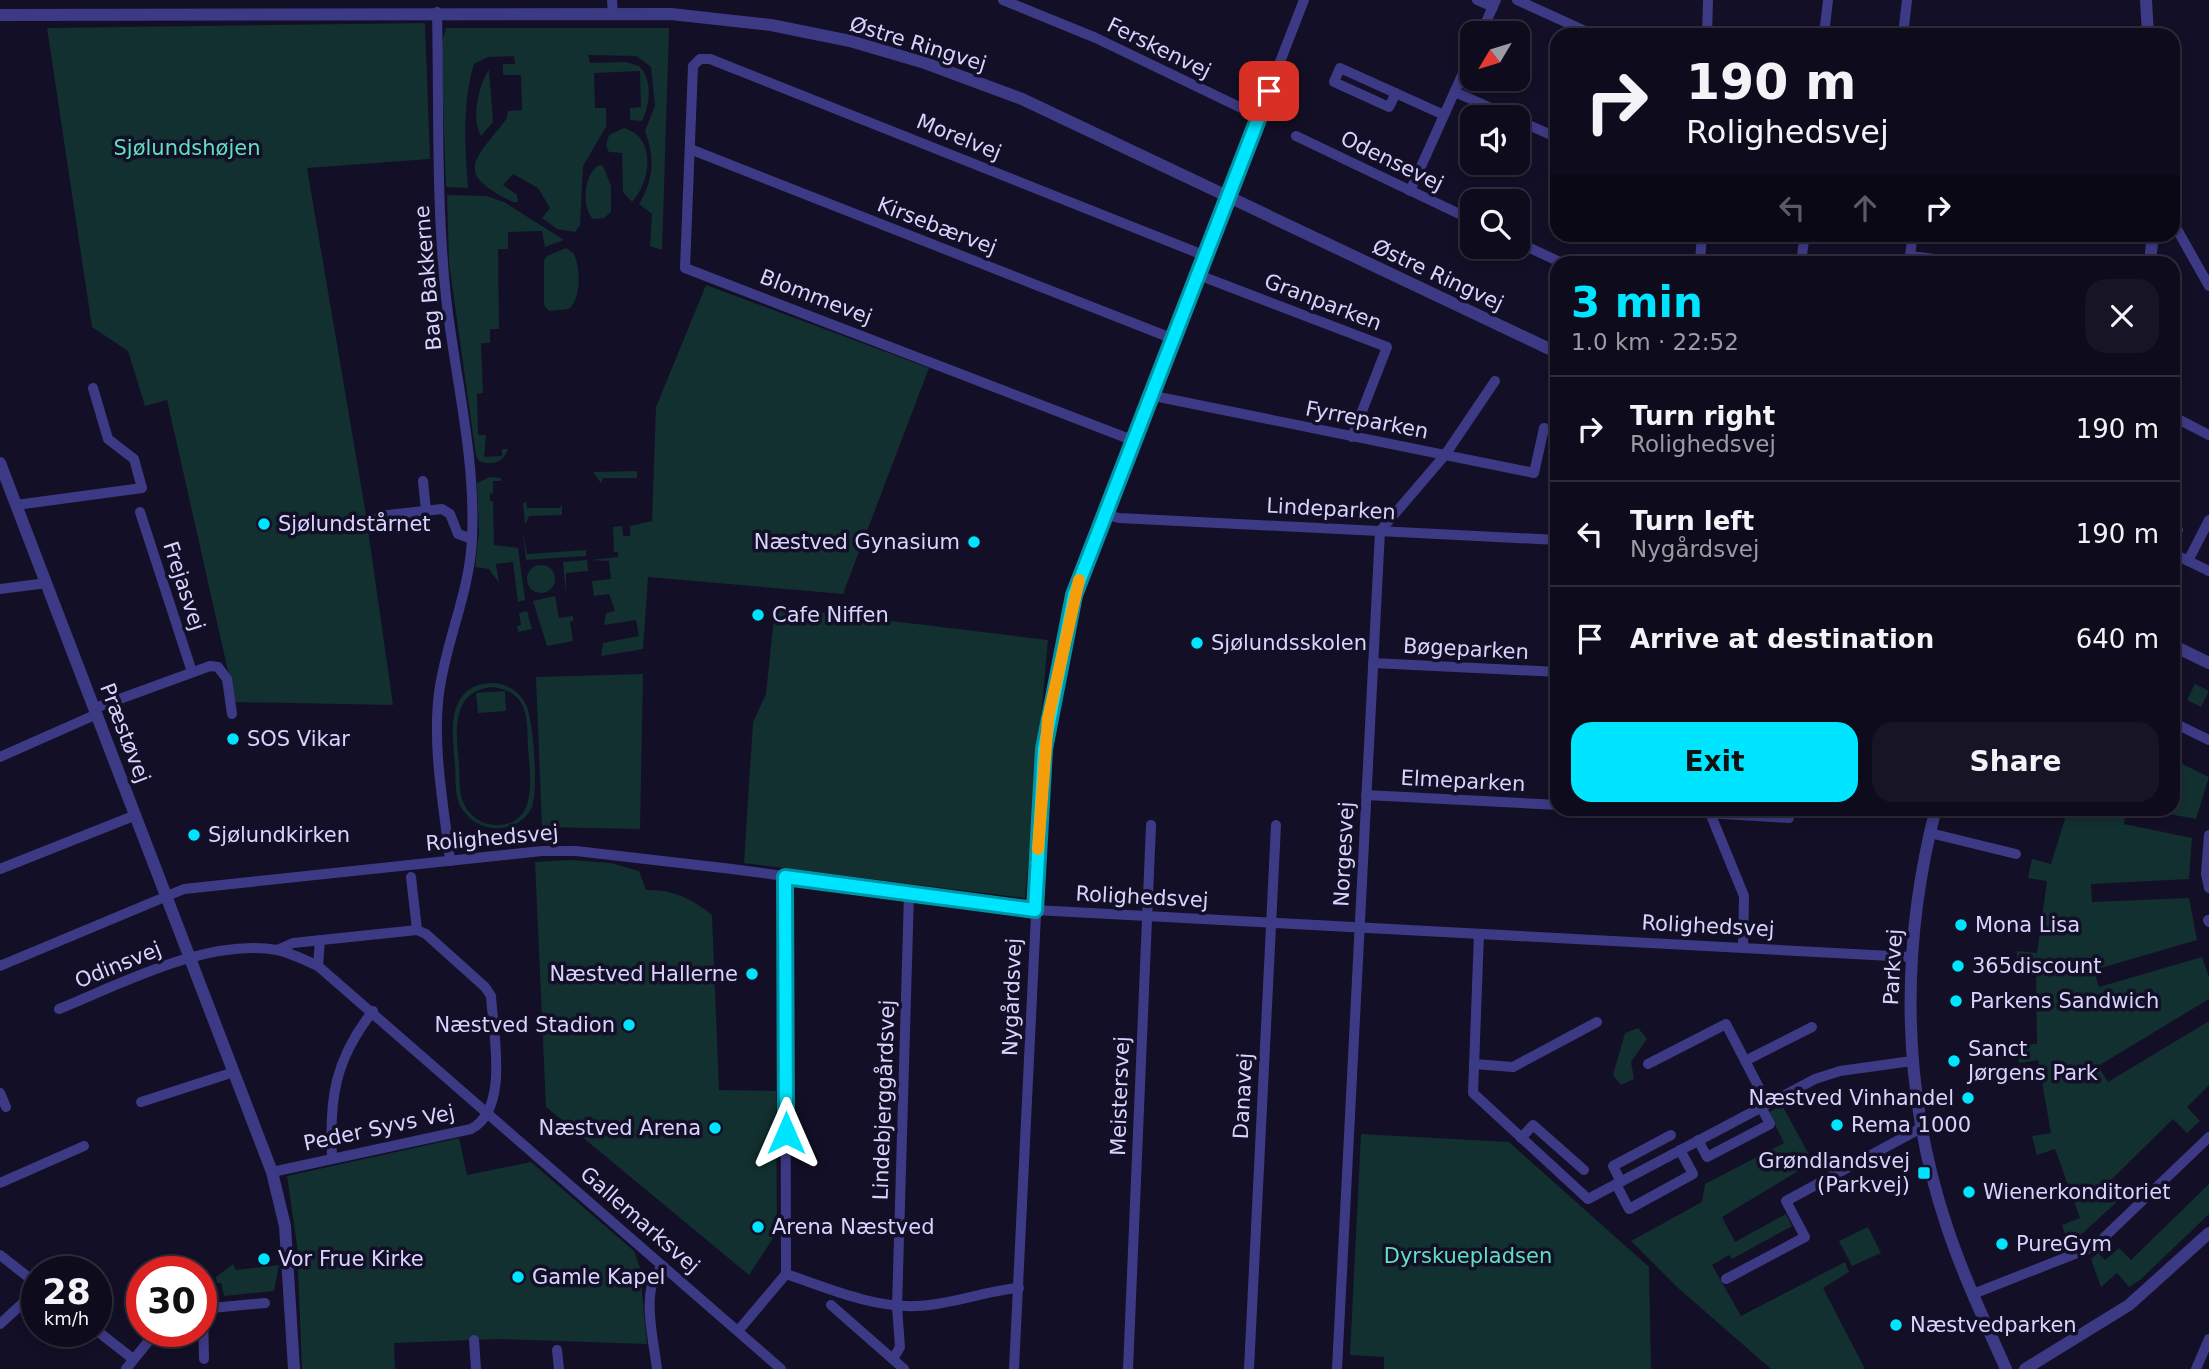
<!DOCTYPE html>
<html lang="en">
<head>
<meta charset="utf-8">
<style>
  :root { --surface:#0e0b1c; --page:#171425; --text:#f1f3f6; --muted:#9b9ba3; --line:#2e2b3b; --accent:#00e5ff }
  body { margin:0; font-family:"DejaVu Sans",sans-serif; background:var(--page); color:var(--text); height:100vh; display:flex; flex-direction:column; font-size:26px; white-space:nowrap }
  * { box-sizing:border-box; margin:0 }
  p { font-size:23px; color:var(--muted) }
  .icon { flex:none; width:38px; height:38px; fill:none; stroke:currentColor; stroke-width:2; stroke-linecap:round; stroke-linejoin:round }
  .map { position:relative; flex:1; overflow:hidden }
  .sheet { position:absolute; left:1550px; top:256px; width:630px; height:560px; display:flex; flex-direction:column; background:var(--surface); border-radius:21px; box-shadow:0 4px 10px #0003,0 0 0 2px var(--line) }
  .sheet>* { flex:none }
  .guide { position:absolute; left:1550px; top:28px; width:630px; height:214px; border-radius:21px; box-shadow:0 4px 10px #0003,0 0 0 2px var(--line); background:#0e0b1c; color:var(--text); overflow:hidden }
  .needle { width:46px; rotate:232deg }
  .buttons { position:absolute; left:1460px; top:21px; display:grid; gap:14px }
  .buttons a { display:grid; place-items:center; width:70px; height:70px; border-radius:14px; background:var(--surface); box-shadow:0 4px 10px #0003,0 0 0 2px var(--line); font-size:35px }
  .speed { position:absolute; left:21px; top:1256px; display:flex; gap:14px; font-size:35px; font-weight:700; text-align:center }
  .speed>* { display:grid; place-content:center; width:91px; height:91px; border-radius:50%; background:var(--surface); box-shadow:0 4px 10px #0003,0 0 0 2px var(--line); line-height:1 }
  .speed small { font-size:18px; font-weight:400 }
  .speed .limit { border:10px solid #d22; background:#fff; color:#111 }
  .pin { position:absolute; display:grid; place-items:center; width:60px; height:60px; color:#fff; margin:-30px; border-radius:14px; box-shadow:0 4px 10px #0006 }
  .me { position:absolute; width:77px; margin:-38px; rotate:0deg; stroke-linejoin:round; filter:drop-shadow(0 0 5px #0008) }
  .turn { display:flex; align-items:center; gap:24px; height:147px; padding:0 21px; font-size:32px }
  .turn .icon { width:91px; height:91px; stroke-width:2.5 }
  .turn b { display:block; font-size:49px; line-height:60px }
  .lanes { display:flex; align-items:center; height:66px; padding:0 21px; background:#0003; justify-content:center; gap:35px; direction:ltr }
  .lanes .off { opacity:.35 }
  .round { display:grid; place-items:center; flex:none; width:74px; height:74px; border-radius:21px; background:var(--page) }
  .summary { display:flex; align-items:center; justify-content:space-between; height:119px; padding:0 21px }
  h1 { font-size:42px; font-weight:600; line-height:52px; color:var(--accent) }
  .primary-button { display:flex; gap:14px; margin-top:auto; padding:14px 21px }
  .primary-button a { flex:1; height:80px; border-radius:21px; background:var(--accent); color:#111; font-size:28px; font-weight:600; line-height:80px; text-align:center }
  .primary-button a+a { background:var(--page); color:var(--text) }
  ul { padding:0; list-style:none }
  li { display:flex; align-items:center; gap:21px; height:105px; padding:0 21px; border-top:2px solid var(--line) }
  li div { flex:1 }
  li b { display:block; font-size:26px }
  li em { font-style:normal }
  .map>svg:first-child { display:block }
  .green { fill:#12302f; fill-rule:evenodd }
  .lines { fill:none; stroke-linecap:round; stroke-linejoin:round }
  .minor { stroke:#3d3a85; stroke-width:10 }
  .tertiary { stroke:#3d3a85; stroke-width:12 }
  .route-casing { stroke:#0095a6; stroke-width:18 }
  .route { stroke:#00e5ff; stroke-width:12 }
  .slow { stroke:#f59e0b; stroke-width:12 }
  .poi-dot { fill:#00e5ff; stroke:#130f26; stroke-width:2.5 }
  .labels { text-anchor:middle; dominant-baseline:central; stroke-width:7; stroke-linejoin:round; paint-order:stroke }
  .street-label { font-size:21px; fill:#d9d4ff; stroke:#130f26 }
  .park-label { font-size:21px; fill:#5fe0c0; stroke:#130f26 }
  .poi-label { font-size:21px; fill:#d9d4ff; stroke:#130f26; text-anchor:start }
</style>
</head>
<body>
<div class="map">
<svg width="2209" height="1369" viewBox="0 0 2209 1369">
  <rect width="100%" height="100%" fill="#130f26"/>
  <g class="green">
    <path d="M425 23 430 159 307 168 365 509 393 705 235 702 167 400 145 406 128 351 92 327 47 28Z"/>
    <path d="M446 28H669L662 250 650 246 652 214 639 204C654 179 655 158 645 131L655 106 651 67 636 56 588 55 590 63 626 62 639 66C653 80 650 104 642 121L630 120V108L641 107 640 71 594 73 595 108H606V127L583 166 580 225 575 232 557 229 542 218 550 208 538 188 513 174 503 185 517 195 518 202H513C450 172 477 159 507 118L508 111 522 110 521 75H503V64H515L514 56 488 57 474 64C462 103 465 148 468 188L446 187 441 45Z"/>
    <path d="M489 70 493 122 481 136C471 120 478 85 489 70Z"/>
    <path d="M624 128C656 137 652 180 632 202L623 192 622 153 609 152 606 146 609 135Z"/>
    <path d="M599 165 603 166 611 186V212L604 218 593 219C581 208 584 173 599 165Z"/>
    <path d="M447 195 486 196 504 202 564 240 545 247 542 231 508 232V249H498L499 329H490V343H481L483 393 477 394 478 435H486L484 457 502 456V449H508C503 463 492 466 479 461L476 456 449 263Z"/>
    <path d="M566 248 574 254C580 268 582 298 569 309L549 311 544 305V261L547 256Z"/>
    <path d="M706 285 929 368 843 594 648 577 643 649 601 656 603 643 639 636 636 620 604 625 606 613 615 611 609 594 594 596 592 581 611 579 609 561 591 560 618 557V552H614L613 527 622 526 623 536H630V526L652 521 656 407Z"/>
    <path d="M637 471V478H603L601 483 593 472Z"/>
    <path d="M490 477 501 478V481H493V493L490 494V501H493L494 545 518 548 525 600 518 602 513 562 496 564 499 583 489 569 475 567 479 532 477 483Z"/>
    <path d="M526 502 527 508H560L562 504V515L529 516 525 525 523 503Z"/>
    <path d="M523 532 527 554 586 550V556L526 560Z"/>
    <path d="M587 560 588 571 566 573V594L563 562Z"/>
    <circle cx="541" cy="579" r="14"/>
    <path d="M555 596 559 618 573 616V621L570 622 573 641 547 646 533 601Z"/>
    <path d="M775 607 1048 640 1025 898 744 863 753 722 766 694Z"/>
    <path d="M527 611 532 629 518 632 517 626 521 625 519 613Z"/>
    <path d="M643 674 640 829 542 827 536 677Z"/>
    <path d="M495 683C508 685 518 691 525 703 534 717 539 794 531 809 516 836 476 834 461 807 454 795 456 778 455 765 452 731 445 683 495 683ZM492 687C503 688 513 692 520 701 529 715 527 733 528 748 530 776 539 826 496 825 483 825 471 817 465 806 458 794 460 777 459 764 456 733 450 691 492 687Z"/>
    <path d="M2195 684 2209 691 2201 707 2187 700Z"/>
    <path d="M505 691 506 711 478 713 476 693Z"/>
    <path d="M2174 760 2209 777 2196 819 2142 809 2174 808Z"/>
    <path d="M2068 809H2126L2124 824 2192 838 2189 879 2091 884 2092 902 2189 898 2197 940 2094 970 2099 987 2202 957 2209 977V999L2098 1066 2108 1082 2209 1021V1085L2187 1107 2200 1121 2187 1133 2173 1119 2109 1182 2122 1197 2083 1233 2068 1243 2062 1225 2080 1218 2055 1149 2037 1155 2032 1136 2051 1133 2038 1060 2019 1063 2018 1045 2037 1044 2036 971H2017V951L2037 953 2047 881 2028 878 2032 859 2051 864Z"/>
    <path d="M569 860 611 863 639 871 646 890C672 889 693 899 712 915L719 1090 776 1091 777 1232 749 1275 546 1107 535 862Z"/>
    <path d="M1638 1028 1647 1039 1631 1062 1634 1079 1621 1085 1613 1075 1625 1033Z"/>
    <path d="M1782 1105 1813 1162 1722 1217 1735 1242 1786 1214 1792 1226 1732 1259 1729 1255 1712 1265 1741 1316 1845 1262 1849 1272 1823 1288 1865 1369H1771L1677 1287 1631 1241 1702 1202 1705 1184 1784 1143 1769 1112Z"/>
    <path d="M1361 1134 1509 1142 1649 1267 1651 1369H1384V1357L1350 1355Z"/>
    <path d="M459 1138 467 1175 531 1162 634 1251 640 1268 636 1270 640 1271 647 1344 497 1339 394 1343 395 1369H302L297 1245 287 1176Z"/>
    <path d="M2209 1184V1214L2140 1280 2129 1287 2117 1273 2101 1287 2091 1259 2098 1253 2105 1260 2119 1248 2131 1260Z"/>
    <path d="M1868 1227 1881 1253 1852 1266 1839 1241Z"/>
    <path d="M233 1264 236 1270 279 1265 274 1291 224 1296 221 1283H217L216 1277Z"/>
  </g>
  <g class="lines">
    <g class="minor">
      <path d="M612 0 613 14"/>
      <path d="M1003 0 1096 38 1258 116"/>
      <path d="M1477 0 1493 7"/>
      <path d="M1517 0 1594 35"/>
      <path d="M437 12C439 107 436 203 446 297 455 377 476 458 472 538 470 592 446 640 439 693 432 748 444 806 450 861"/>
      <path d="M1481 33 1496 0"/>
      <path d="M1707 35 1708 0"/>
      <path d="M1824 35 1828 0"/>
      <path d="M1903 35 1907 0"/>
      <path d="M1455 92 1511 117"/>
      <path d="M1396 93 1389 107 1334 82 1340 68 1444 115"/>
      <path d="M1517 120 1558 138"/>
      <path d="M1296 136 1472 220"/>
      <path d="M690 149 1171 338"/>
      <path d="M1410 191 1472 53"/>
      <path d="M2174 224 2209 286"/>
      <path d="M1517 242 1560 262"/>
      <path d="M1910 256 1961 262"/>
      <path d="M1700 262 1702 234"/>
      <path d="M1801 262 1805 234"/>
      <path d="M1909 262 1913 234"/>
      <path d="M1196 274 1387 347 1352 437"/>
      <path d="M1149 395 1534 473 1544 428"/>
      <path d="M2174 417 2209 435"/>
      <path d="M1132 440 685 268 693 66 700 59H710L1203 255"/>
      <path d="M423 481 426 511"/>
      <path d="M16 505 142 488 134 459 108 439 93 388"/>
      <path d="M140 512 192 672"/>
      <path d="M1104 514 1119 518 1558 540"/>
      <path d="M379 516 442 509 450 514 458 534 472 539"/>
      <path d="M2174 528 2178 530"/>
      <path d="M2174 554 2209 571"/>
      <path d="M2188 561 2209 520"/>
      <path d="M0 589 47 583"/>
      <path d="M1373 663 1558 672"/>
      <path d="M95 708 210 666 218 667 227 679 232 714"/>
      <path d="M2174 723 2209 740"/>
      <path d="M0 757 97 714"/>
      <path d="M1366 795 1558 805"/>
      <path d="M1623 808 1789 818"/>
      <path d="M1708 808 1744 896 1743 947"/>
      <path d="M1930 833 2016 854"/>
      <path d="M2209 835 2206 874 2209 888"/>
      <path d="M0 869 136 815"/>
      <path d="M411 877 417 930"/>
      <path d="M2208 920 2209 922"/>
      <path d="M1479 934 1473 1093 1588 1199 1815 1079 1840 1071 1912 1061"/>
      <path d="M0 966 184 889 542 851H576L732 869 1035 910 1910 957"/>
      <path d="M318 966 320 940"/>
      <path d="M59 1009C123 983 207 938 277 950 291 953 305 960 318 966L781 1369"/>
      <path d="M1745 1061 1812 1027"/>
      <path d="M1474 1064 1513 1067 1597 1022"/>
      <path d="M1648 1064 1726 1024 1767 1103"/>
      <path d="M0 1093 6 1107"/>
      <path d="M141 1102 234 1072"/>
      <path d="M1521 1138 1533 1125 1584 1170"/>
      <path d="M1698 1140 1707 1157 1770 1124 1761 1107"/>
      <path d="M332 1158C329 1098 335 1059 373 1011"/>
      <path d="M272 1172 471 1129C510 1109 493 1032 491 996L485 987 426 934 417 930 293 943 277 950"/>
      <path d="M1621 1182 1613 1166 1671 1135"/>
      <path d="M0 1183 84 1146"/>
      <path d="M1616 1184 1629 1209 1693 1174 1680 1150"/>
      <path d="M0 1255 37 1284"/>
      <path d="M786 1274C828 1288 872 1308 917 1306 951 1305 984 1291 1019 1288"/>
      <path d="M1726 1279 1805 1237 1786 1201 1921 1128"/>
      <path d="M1973 1294 2095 1246 2209 1137"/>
      <path d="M831 1305 904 1369"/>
      <path d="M203 1308 204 1359"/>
      <path d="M201 1309 265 1303"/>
      <path d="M0 1324 37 1290"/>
      <path d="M96 1330 133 1359"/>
      <path d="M738 1331 786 1274 785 877"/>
      <path d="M474 1340 476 1369"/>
      <path d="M557 1350 559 1369"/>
      <path d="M893 1359 900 1347 897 1307 909 894"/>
      <path d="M126 1369 156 1332"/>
      <path d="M657 1369C654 1341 639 1285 663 1266"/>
      <path d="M1014 1369 1044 749 1065 635 1082 572 1304 0"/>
      <path d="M1128 1369 1151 825"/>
      <path d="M1249 1369 1276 825"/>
      <path d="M1337 1369 1380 531 1445 455 1495 381"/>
      <path d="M2196 1369 2209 1339"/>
    </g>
    <g class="tertiary">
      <path d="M2146 0 2148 35"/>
      <path d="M0 15 671 14 771 25 850 41 925 63 1022 99 1558 353"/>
      <path d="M2150 262 2153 234"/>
      <path d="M0 463 272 1172 285 1226 294 1369"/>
      <path d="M2174 646 2209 663"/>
      <path d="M1936 808C1900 947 1901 1090 1947 1227 1963 1275 1985 1322 2006 1369"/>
      <path d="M2025 1369 2129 1305 2209 1233"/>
    </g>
  </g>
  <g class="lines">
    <g class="route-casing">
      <path id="route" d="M786 1133 785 877 1035 910 1044 749 1074 595 1269 91"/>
    </g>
    <use href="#route" class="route"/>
    <path class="slow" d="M1038 849 1048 719 1079 580"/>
  </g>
  <g class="poi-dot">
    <circle cx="264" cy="524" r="7"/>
    <circle cx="974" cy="542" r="7"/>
    <circle cx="758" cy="615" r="7"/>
    <circle cx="1197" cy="643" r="7"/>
    <circle cx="233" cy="739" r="7"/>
    <circle cx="194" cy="835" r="7"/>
    <circle cx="1961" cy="925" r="7"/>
    <circle cx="1958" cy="966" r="7"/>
    <circle cx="752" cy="974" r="7"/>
    <circle cx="1956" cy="1001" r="7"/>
    <circle cx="629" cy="1025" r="7"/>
    <circle cx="1954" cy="1061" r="7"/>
    <circle cx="1968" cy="1098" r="7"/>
    <circle cx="1837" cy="1125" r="7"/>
    <circle cx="715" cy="1128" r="7"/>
    <rect x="1917" y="1166" width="14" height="14" rx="3.5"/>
    <circle cx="1969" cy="1192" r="7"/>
    <circle cx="758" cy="1227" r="7"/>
    <circle cx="2002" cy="1244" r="7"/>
    <circle cx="264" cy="1259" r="7"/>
    <circle cx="518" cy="1277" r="7"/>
    <circle cx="1896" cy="1325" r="7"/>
  </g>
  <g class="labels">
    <g class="street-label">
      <text transform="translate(918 44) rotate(17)">Østre Ringvej</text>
      <text transform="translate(1159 48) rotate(26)">Ferskenvej</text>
      <text transform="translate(959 137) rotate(22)">Morelvej</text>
      <text transform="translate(1392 161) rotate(26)">Odensevej</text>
      <text transform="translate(937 226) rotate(21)">Kirsebærvej</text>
      <text transform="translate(1438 275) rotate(25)">Østre Ringvej</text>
      <text transform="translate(428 278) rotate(-95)">Bag Bakkerne</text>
      <text transform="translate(816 297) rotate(21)">Blommevej</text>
      <text transform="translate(1323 302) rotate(21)">Granparken</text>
      <text transform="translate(1367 420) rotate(11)">Fyrreparken</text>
      <text transform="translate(1331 509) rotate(3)">Lindeparken</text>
      <text transform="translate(184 586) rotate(72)">Frejasvej</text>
      <text transform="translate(1466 649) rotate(3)">Bøgeparken</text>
      <text transform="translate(125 733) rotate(69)">Præstøvej</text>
      <text transform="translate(1463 781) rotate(3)">Elmeparken</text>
      <text transform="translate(492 838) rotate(-5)">Rolighedsvej</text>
      <text transform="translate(1344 854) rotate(-87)">Norgesvej</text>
      <text transform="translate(1142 897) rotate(3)">Rolighedsvej</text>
      <text transform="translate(1708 926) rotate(3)">Rolighedsvej</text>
      <text transform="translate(118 965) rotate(-22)">Odinsvej</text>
      <text transform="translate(1893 967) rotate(-87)">Parkvej</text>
      <text transform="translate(1012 997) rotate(-88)">Nygårdsvej</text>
      <text transform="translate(1120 1096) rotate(-88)">Meistersvej</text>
      <text transform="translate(1243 1096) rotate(-87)">Danavej</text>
      <text transform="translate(884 1100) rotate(-88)">Lindebjerggårdsvej</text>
      <text transform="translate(379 1128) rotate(-12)">Peder Syvs Vej</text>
      <text transform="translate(640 1220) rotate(41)">Gallemarksvej</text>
    </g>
    <g class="park-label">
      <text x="187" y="148">Sjølundshøjen</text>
      <text x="1468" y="1256">Dyrskuepladsen</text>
    </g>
    <g class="poi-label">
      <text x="278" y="524">Sjølundstårnet</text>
      <text x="960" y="542" text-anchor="end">Næstved Gynasium</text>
      <text x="772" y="615">Cafe Niffen</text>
      <text x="1211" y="643">Sjølundsskolen</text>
      <text x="247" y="739">SOS Vikar</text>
      <text x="208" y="835">Sjølundkirken</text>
      <text x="1975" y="925">Mona Lisa</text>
      <text x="1972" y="966">365discount</text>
      <text x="738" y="974" text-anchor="end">Næstved Hallerne</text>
      <text x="1970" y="1001">Parkens Sandwich</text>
      <text x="615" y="1025" text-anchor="end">Næstved Stadion</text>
      <text x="1968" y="1049">Sanct<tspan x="1968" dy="24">Jørgens Park</tspan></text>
      <text x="1954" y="1098" text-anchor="end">Næstved Vinhandel</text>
      <text x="1851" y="1125">Rema 1000</text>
      <text x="701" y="1128" text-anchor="end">Næstved Arena</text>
      <text x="1910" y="1161" text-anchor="end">Grøndlandsvej<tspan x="1910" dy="24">(Parkvej)</tspan></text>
      <text x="1983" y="1192">Wienerkonditoriet</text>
      <text x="772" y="1227">Arena Næstved</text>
      <text x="2016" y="1244">PureGym</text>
      <text x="278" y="1259">Vor Frue Kirke</text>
      <text x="532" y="1277">Gamle Kapel</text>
      <text x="1910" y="1325">Næstvedparken</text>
    </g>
  </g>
</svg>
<div class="buttons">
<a><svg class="needle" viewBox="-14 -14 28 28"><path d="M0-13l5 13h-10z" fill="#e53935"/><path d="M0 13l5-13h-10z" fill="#9b9ba3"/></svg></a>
<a><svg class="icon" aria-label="sound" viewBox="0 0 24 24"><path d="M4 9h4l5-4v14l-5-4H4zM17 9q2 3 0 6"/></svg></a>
<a><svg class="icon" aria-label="search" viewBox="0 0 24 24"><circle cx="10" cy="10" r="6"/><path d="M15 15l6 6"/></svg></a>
</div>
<div class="speed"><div>28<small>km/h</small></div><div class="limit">30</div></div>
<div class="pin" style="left:1269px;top:91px;background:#d93025"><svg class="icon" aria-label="arrive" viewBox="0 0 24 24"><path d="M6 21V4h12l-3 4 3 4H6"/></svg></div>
<svg class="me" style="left:786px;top:1133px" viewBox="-20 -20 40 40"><path d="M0-17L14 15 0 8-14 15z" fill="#00e5ff" stroke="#fff" stroke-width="4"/></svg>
<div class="guide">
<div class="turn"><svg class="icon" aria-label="right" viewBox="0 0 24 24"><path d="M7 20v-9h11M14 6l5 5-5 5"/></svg><div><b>190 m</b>Rolighedsvej</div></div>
<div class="lanes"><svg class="icon off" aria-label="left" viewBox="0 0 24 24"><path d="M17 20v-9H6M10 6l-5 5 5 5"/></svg><svg class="icon off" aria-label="ahead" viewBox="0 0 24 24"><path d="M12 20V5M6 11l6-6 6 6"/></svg><svg class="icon" aria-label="right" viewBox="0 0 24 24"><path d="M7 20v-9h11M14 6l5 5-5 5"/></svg></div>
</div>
<section class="sheet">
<div class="summary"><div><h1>3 min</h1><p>1.0 km · 22:52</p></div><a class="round"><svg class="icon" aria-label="close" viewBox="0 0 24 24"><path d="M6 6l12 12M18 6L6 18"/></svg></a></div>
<ul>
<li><svg class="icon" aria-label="right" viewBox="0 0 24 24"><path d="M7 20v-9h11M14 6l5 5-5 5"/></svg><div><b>Turn right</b><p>Rolighedsvej</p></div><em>190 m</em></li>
<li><svg class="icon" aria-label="left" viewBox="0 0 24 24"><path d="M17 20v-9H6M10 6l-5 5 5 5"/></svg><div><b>Turn left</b><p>Nygårdsvej</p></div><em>190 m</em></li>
<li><svg class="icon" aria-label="arrive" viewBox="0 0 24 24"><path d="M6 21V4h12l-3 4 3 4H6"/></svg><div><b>Arrive at destination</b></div><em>640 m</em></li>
</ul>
<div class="primary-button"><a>Exit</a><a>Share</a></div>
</section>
</div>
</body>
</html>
